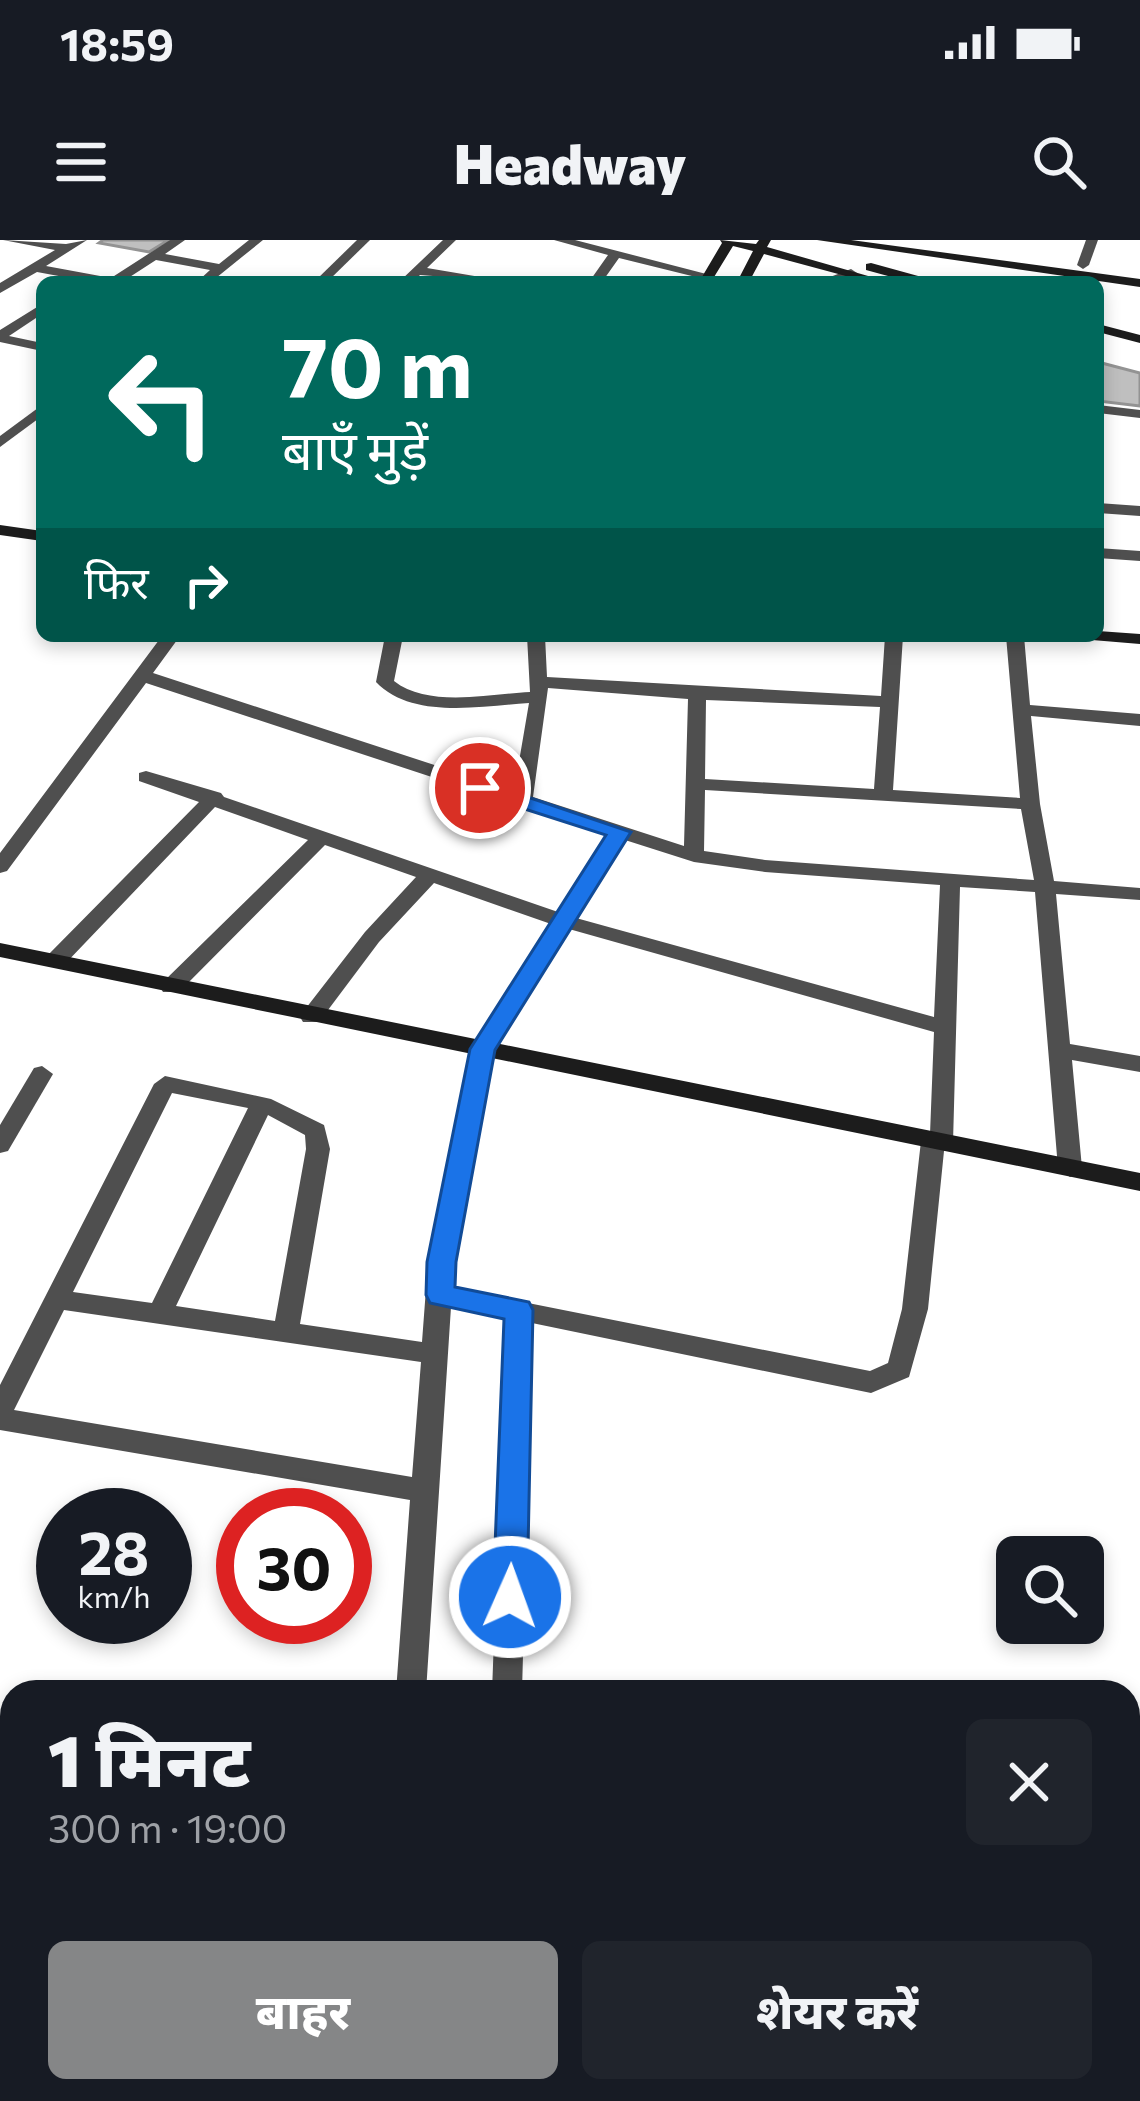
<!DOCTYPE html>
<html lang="hi">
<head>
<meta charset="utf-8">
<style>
  :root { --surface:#171b24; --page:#20242c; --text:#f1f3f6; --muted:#9ea1a6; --accent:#858687 }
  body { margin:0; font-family:Commissioner,"Noto Sans Devanagari",sans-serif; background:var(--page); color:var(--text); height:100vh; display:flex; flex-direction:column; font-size:45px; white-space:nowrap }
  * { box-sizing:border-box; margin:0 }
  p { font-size:39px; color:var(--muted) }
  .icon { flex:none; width:66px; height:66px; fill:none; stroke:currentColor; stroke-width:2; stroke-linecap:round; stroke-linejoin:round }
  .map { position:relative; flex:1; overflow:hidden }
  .drawer { position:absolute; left:0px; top:1440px; width:1140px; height:423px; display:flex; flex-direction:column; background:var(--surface); border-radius:36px 36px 0 0; box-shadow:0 6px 18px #0003 }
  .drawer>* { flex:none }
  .guide { position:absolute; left:36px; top:36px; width:1068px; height:366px; border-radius:18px; box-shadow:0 6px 18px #0003; background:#00695c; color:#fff; overflow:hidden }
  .controls { position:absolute; left:996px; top:1296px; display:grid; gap:24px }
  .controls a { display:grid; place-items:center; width:108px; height:108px; border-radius:18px; background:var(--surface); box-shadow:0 6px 18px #0003; font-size:60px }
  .speed { position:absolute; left:36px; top:1248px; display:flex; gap:24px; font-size:60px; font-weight:700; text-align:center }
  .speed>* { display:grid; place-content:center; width:156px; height:156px; border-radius:50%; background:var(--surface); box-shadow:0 6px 18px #0003; line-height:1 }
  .speed small { font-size:30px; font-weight:400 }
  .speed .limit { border:18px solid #d22; background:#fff; color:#111 }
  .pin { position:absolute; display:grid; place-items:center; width:102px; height:102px; color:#fff; margin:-51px; border:6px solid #fff; border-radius:50%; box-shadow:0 3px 12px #0007 }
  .me { position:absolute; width:132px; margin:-66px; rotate:2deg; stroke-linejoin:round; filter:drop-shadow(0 0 9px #0008) }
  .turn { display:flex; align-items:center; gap:42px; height:252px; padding:0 48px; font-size:54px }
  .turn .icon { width:156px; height:156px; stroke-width:2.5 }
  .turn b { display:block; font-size:84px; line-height:102px }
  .then { display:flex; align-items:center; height:114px; padding:0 48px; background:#0003; gap:24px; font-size:45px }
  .round { display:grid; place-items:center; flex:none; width:126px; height:126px; border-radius:18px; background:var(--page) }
  .head { display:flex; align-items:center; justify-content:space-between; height:204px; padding:0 48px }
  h1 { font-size:72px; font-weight:800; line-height:90px }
  .cta { display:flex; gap:24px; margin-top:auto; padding:24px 48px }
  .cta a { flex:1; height:138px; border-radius:18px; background:var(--accent); color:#fff; font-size:48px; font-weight:800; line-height:138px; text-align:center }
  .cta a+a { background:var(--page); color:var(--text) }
  .status { display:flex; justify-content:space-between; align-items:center; height:84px; padding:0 60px; background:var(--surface); direction:ltr }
  .status svg { height:33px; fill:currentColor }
  header { display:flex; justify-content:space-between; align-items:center; height:156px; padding:0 48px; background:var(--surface); font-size:54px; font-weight:800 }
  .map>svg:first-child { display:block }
  .building { fill:#bfbfbf; stroke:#939393; stroke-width:3 }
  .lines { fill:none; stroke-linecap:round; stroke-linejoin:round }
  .street { fill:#4f4f4f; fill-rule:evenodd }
  .secondary { fill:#1c1c1c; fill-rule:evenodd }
  .route { fill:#1a73e8; stroke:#114b97; stroke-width:3 }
</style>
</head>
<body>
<div class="status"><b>18:59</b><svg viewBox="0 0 49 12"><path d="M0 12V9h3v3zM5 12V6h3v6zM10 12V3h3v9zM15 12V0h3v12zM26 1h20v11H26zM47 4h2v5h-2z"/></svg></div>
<header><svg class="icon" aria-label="menu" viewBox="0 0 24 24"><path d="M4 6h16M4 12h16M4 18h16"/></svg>Headway<svg class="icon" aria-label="search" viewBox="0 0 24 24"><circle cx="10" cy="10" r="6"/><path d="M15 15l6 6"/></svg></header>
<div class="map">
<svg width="1140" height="1861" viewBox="0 0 1140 1861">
  <rect width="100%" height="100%" fill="#fff"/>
  <g class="building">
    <path d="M103 0H164L167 1 149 12 99 3Z"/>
    <path d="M1098 122 1140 133V166L1098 161Z"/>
  </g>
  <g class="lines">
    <g class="street">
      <path d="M3 0 66 4 87 0 46 26 111 38 170 0H185L165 14 219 24 249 0H263L211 42H197L210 30 156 20 122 42H91L37 32 0 53V43L55 10Z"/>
      <path d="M357 0H370L327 42H314Z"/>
      <path d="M443 0H456L427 28 510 42 420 35 413 42H399Z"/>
      <path d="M554 0H575L714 36 708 40 619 18 602 42H589L608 15Z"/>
      <path d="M1086 0H1098L1089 25 1083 29 1077 25Z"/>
      <path d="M851 29 857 33 856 36 836 42H817Z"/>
      <path d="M42 64V74L9 96 42 103V111L0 102V90Z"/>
      <path d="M42 165V176L0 207V196Z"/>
      <path d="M1098 165 1140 170V178L1098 173Z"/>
      <path d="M1098 263 1140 266V276L1098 273Z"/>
      <path d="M1098 308 1140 311V321L1098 318Z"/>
      <path d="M162 396H180L153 433 514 551 529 463C482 466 412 480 376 442L385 396H403L394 441C428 468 489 454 530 452L527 396H545L547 437 881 456 885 396H903L893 550 1020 558 1006 396H1024L1030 465 1140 474V486L1031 476 1040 564 1054 641 1140 648V660L1056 654 1070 804 1140 816V832L1072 820 1082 928 1078 934 1070 937 1058 928 1035 652 960 647 953 903 944 911 928 1069 909 1137 871 1153 532 1083 522 1452H492L506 1078 451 1067 426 1452H396L410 1260 0 1190V1145L154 844 165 836 271 859 324 885 330 909 300 1084 422 1102 428 1022 471 809 551 684 434 643 379 702 319 782H303L300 777 303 772 365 692 416 637 325 605 179 752H163L160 747 163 742 308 600 215 567 63 726H47L44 721 47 716 199 562 139 541V533L146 531 221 553 224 557 558 672 608 595 146 443 7 631 0 633V613ZM548 448 688 459 684 606 533 557ZM706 460 880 467 874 549 705 539ZM705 550 1021 569 1034 640 765 620 704 611ZM625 600 694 622 765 632 940 645 934 777 576 678ZM569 689 934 792 930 894 921 901 902 1069 888 1123 870 1131 452 1048 493 809ZM172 853 248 868 152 1063 73 1052ZM268 875 305 895 306 909 275 1081 176 1066ZM64 1070 421 1122 412 1237 14 1170Z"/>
      <path d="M42 826 53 834 8 911 0 913V885L34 828Z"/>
      <path d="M0 1534 12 1537V1567L0 1564Z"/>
      <path d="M73 1851H109L107 1861H71Z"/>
      <path d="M363 1851H399L398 1861H362Z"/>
      <rect x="477" y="1851" width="36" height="10"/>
    </g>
    <g class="secondary">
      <path d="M720 0 756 4 759 0H771L767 7 889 42H868L764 14 749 42H737L753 11 733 6 711 42H699L722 3Z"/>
      <path d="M817 0H851L1140 39V47Z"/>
      <path d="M871 23 929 39 930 42H910L866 30V24Z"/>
      <path d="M1098 84 1140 95V103L1098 92Z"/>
      <path d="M0 285 42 291V301L0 295Z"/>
      <path d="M1098 391 1140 394V404L1092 400 1089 396H1098Z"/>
      <path d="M0 703 1140 933V951L0 717Z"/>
    </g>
  </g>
  <path class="route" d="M480 541 631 592 495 810 456 1022 455 1047 529 1062 533 1070 527 1357 522 1367 510 1371 498 1367 493 1357 504 1079 430 1063 426 1055 427 1022 470 809 606 595 472 552V543Z"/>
</svg>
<div class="controls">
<a><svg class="icon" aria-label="search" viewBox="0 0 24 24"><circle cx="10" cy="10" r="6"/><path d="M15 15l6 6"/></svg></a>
</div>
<div class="speed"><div>28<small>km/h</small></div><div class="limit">30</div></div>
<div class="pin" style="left:480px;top:548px;background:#d93025"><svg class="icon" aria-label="arrive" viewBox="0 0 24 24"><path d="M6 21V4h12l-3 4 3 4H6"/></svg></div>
<svg class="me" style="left:510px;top:1357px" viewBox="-20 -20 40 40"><circle r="17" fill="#1a73e8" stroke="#fff" stroke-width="3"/><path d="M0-11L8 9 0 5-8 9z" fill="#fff"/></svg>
<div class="guide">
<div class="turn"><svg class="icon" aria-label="left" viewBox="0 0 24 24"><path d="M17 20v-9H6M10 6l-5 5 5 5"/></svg><div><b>70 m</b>बाएँ मुड़ें</div></div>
<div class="then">फिर<svg class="icon" aria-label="right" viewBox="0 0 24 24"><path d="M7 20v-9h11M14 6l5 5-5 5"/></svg></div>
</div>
<section class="drawer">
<div class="head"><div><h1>1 मिनट</h1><p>300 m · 19:00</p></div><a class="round"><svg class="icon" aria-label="close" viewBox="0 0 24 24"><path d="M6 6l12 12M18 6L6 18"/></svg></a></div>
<div class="cta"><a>बाहर</a><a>शेयर करें</a></div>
</section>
</div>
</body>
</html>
